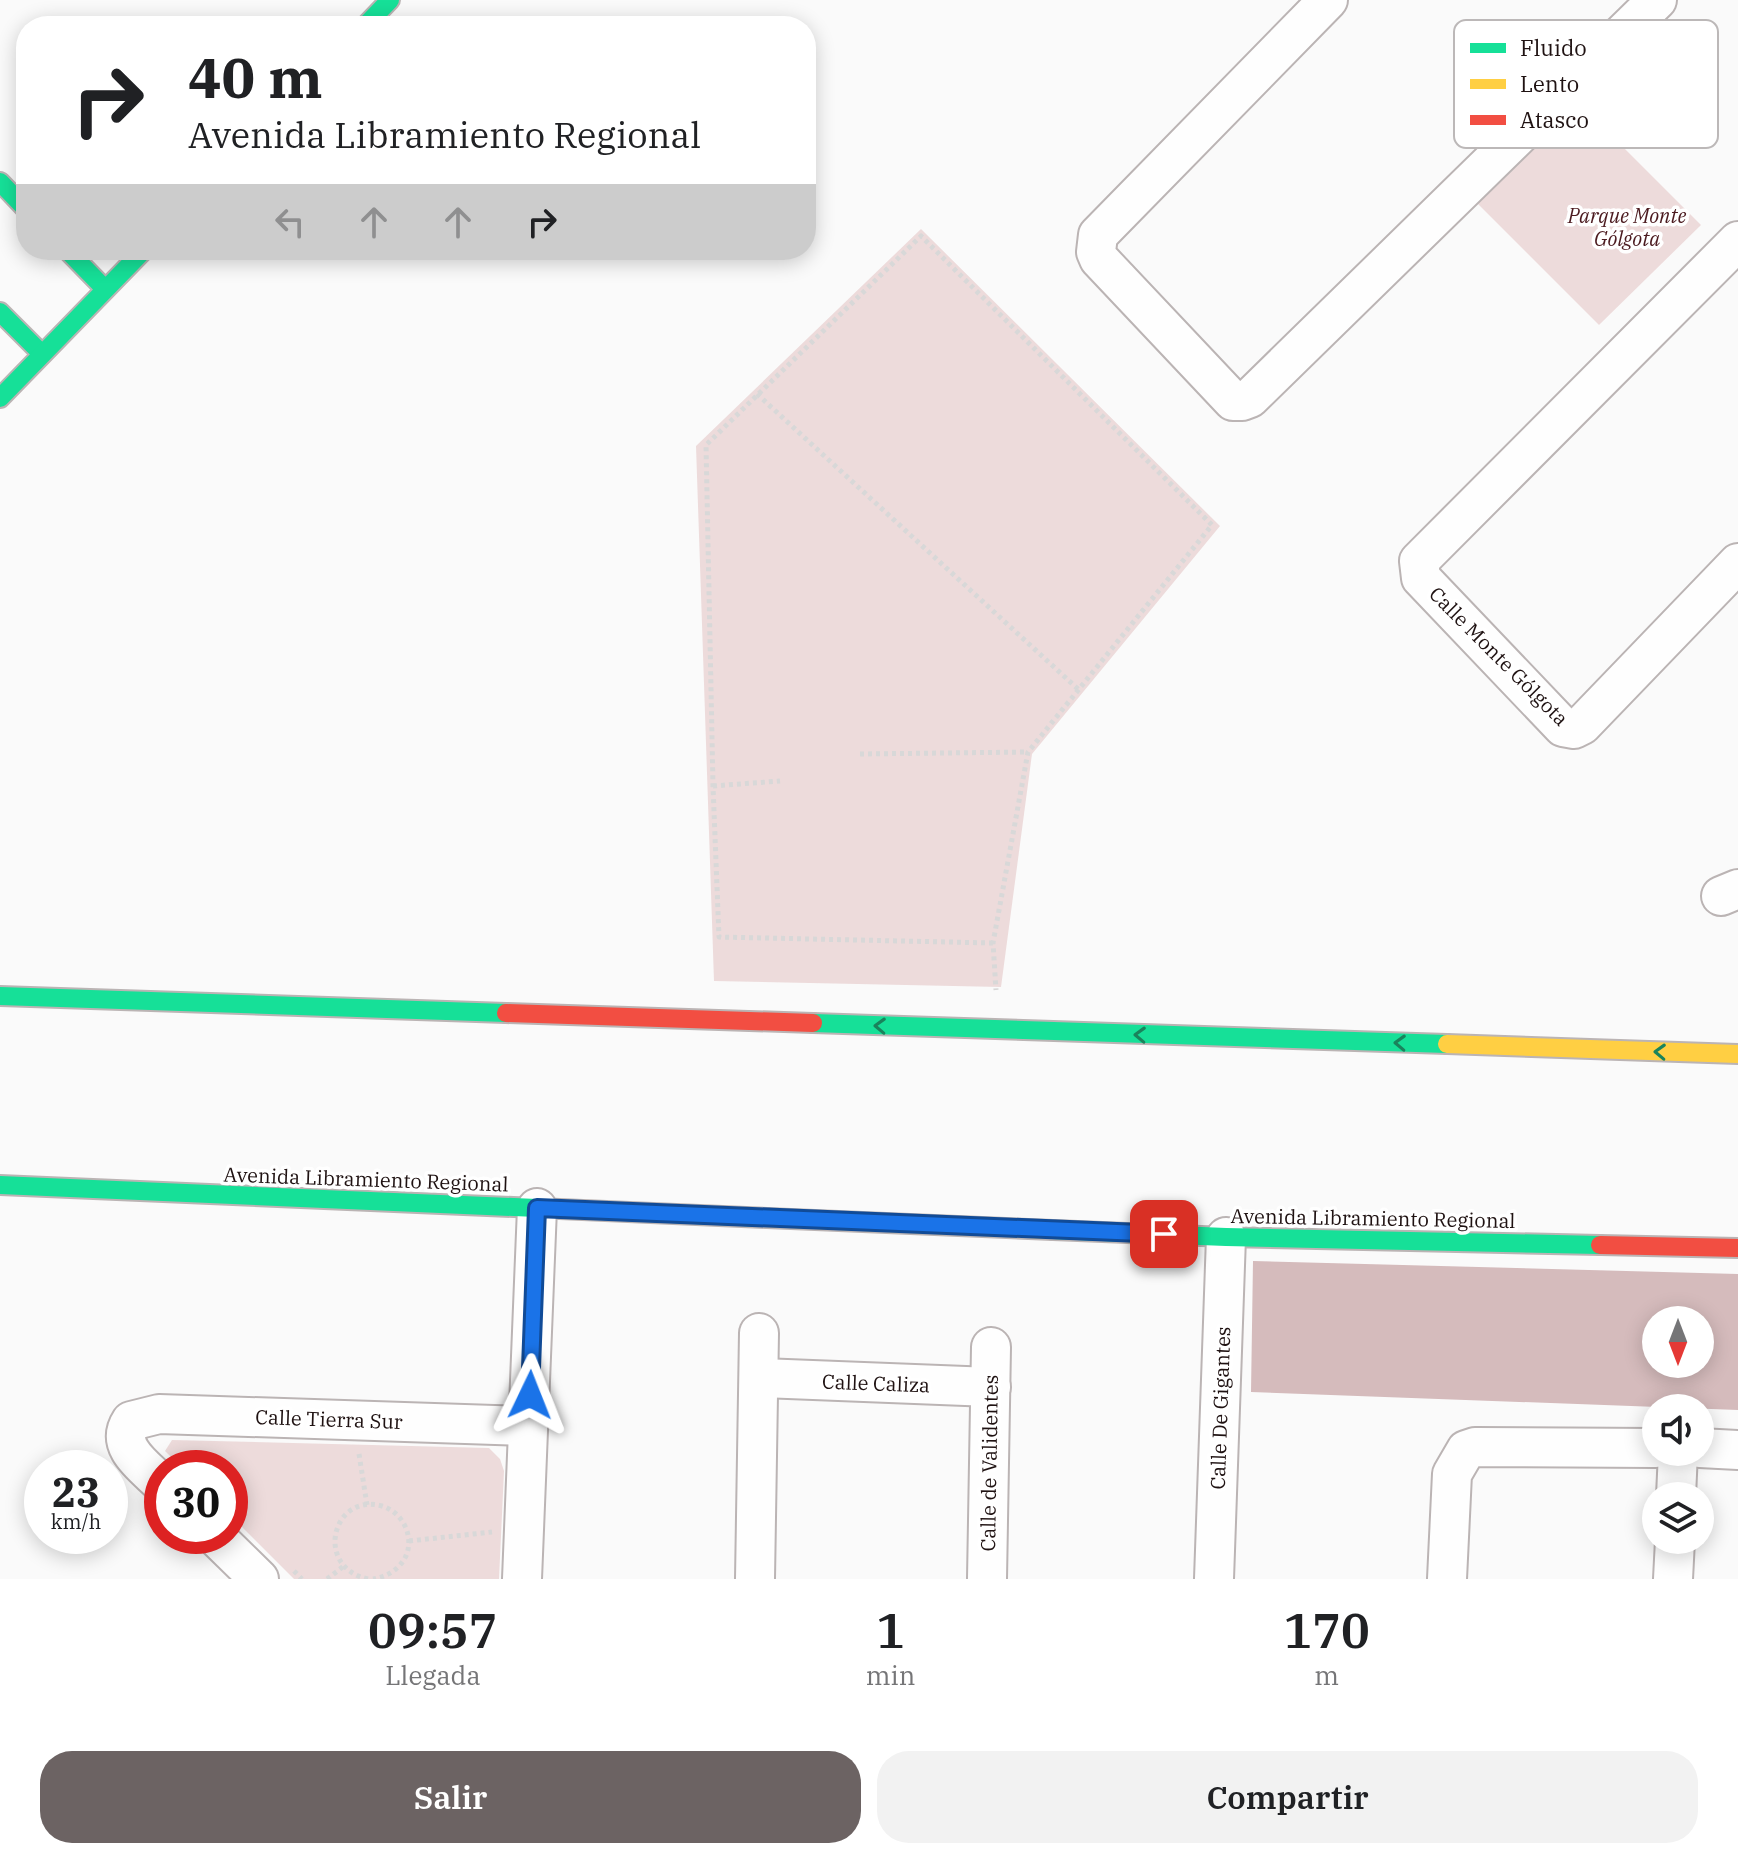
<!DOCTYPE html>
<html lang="es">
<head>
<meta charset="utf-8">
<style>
  :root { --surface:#fff; --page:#f2f2f2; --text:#202124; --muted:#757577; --accent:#6c6363 }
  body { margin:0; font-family:"IBM Plex Serif",serif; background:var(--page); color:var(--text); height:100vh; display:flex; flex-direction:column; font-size:30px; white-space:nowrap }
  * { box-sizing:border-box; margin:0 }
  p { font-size:26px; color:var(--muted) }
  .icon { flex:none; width:44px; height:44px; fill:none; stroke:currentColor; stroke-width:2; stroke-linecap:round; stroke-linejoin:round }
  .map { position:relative; height:1579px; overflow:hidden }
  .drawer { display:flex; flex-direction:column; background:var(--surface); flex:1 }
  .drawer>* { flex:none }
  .top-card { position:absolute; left:16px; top:16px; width:800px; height:244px; border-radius:32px; box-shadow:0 4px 20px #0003; background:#fff; color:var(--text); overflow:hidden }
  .needle { width:52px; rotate:180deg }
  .controls { position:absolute; left:1642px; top:1306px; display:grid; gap:16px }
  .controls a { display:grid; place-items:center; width:72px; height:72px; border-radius:50%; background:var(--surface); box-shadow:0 4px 20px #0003; font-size:40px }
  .speed { position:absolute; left:24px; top:1450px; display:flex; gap:16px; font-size:40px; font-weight:700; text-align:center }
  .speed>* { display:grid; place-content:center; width:104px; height:104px; border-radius:50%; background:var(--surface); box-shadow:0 4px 20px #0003; line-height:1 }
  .speed small { font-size:20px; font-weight:400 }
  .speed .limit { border:12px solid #d22; background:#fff; color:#111 }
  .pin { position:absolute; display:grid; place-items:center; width:68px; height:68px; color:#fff; margin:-34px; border-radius:16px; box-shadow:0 4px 12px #0006 }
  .me { position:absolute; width:88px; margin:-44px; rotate:2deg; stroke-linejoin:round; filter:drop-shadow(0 0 6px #0008) }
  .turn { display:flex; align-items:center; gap:28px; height:168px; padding:0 40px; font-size:36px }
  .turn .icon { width:104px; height:104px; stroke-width:2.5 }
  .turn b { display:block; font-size:56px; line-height:68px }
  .lanes { display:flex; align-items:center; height:76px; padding:0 40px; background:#0003; justify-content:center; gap:40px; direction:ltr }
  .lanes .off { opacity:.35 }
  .eta { display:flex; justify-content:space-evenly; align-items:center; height:136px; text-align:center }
  .eta b { font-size:48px; font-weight:600; line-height:56px }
  .action { display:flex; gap:16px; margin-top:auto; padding:16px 40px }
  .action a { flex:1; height:92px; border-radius:32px; background:var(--accent); color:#fff; font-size:32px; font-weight:600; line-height:92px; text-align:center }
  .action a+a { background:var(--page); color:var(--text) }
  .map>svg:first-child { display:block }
  .green { fill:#eddbdb }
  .water { fill:#d5bbbc; fill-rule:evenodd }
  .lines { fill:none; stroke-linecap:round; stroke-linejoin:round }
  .street-casing { stroke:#bbb4b4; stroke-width:42 }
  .fast-casing { stroke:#bbb4b4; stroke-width:22 }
  .slow-casing { stroke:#bbb4b4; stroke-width:22 }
  .jam-casing { stroke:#bbb4b4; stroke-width:22 }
  .path { stroke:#d8d8d8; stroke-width:5; stroke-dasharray:4 4; stroke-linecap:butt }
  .street { stroke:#fefefe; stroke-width:38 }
  .fast { stroke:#16e098; stroke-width:18 }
  .slow { stroke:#ffcf43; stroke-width:18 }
  .jam { stroke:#f24e42; stroke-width:18 }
  .oneway { stroke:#1a835c }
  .route-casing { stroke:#114b97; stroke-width:20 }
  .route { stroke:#1a73e8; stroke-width:14 }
  .labels { text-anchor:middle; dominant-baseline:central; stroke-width:7; stroke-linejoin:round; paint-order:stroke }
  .park-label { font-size:20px; font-style:italic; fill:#4b1a1f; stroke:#fff }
  .street-label { font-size:20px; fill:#1f1212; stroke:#fff }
  .key { fill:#fff; stroke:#bcb8b8; stroke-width:2 }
  .key-label { font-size:22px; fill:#1f1212 }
</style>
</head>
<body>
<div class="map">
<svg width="1738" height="1579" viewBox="0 0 1738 1579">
  <rect width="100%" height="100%" fill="#fafafa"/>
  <g class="green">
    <path d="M1557 81 1701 225 1599 325 1455 181Z"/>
    <path d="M921 229 1220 526 1032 754 1001 987 714 981 696 446Z"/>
    <path d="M172 1440 489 1448 500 1459 504 1471 499 1579H294L230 1515V1468H182L165 1451Z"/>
  </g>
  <path class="water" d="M1253 1261 1738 1274V1410L1251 1392ZM1656 1320H1700V1364H1656Z"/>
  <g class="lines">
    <g class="street-casing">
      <g id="street">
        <path d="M1328 0 1098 235 1096 252 1099 259 1233 401H1242L1250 398 1657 0"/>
        <path d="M1738 241 1419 561 1421 578 1563 727 1574 729 1582 725 1738 563"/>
        <path d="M1721 896 1738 889"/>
        <path d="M760 1378 991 1387"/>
        <path d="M1700 1448 1738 1450"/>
        <path d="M162 1484C144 1466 114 1447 131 1421L159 1414 528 1426"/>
        <path d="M1676 1496 1678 1452"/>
        <path d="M215 1536 259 1579"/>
        <path d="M522 1579 537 1208"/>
        <path d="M755 1579 759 1333"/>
        <path d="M987 1579 991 1347"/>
        <path d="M1214 1579 1226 1237"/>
        <path d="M1447 1579 1452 1474 1466 1450 1475 1447 1656 1448"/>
        <path d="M1673 1579 1675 1540"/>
      </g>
    </g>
    <g class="fast-casing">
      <g id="fast">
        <path d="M365 26 390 0"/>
        <path d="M0 182 26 209"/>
        <path d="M67 250 105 289"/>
        <path d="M0 312 42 354"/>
        <path d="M0 398 144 250"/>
        <path d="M0 996 506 1013"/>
        <path d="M813 1023 1447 1044"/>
        <path d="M0 1185 767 1218"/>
        <path d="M1053 1230 1226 1237 1600 1245"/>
      </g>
    </g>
    <g class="slow-casing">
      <g id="slow">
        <path d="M1447 1044 1738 1054"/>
        <path d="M767 1218 1053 1230"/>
      </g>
    </g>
    <g class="jam-casing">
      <g id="jam">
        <path d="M506 1013 813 1023"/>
        <path d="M1600 1245 1738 1248"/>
      </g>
    </g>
    <g class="path">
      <path d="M757 394 1079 690"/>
      <path d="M860 754 1028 752"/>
      <path d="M713 786 780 781"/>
      <path d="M993 943 719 937 713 786 706 445 921 236 1212 525 1028 752 993 943 996 990"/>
      <path d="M359 1454 367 1505"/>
      <path d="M409 1541 492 1532"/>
      <path d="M294 1571 302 1579"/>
      <path d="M327 1579 344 1566"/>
      <path d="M368 1579C313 1567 333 1492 382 1506 392 1509 400 1516 405 1526 417 1552 399 1575 373 1579"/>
    </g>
    <use href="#street" class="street"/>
    <use href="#fast" class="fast"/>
    <use href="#slow" class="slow"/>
    <use href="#jam" class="jam"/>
  </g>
  <defs><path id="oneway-chevron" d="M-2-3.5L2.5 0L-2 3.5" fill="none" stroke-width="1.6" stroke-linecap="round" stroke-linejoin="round" transform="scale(2)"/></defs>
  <g class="oneway">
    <use href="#oneway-chevron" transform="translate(880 1026) rotate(-178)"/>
    <use href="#oneway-chevron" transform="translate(1140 1035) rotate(-178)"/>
    <use href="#oneway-chevron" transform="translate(1400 1043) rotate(-178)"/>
    <use href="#oneway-chevron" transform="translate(1660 1052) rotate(-178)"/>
  </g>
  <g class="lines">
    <g class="route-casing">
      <path id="route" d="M530 1395 537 1208 1164 1234"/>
    </g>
    <use href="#route" class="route"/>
  </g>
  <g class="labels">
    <g class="park-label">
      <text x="1627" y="215">Parque Monte<tspan x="1627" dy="23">Gólgota</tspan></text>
    </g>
    <g class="street-label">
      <text transform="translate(1499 656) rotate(45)">Calle Monte Gólgota</text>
      <text transform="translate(366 1179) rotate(2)">Avenida Libramiento Regional</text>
      <text transform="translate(1373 1218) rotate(1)">Avenida Libramiento Regional</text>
      <text transform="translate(876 1383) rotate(2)">Calle Caliza</text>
      <text transform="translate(1220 1408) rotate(-88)">Calle De Gigantes</text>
      <text transform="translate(329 1419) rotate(2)">Calle Tierra Sur</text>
      <text transform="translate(989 1463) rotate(-89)">Calle de Validentes</text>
    </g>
  </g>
  <rect x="1454" y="20" width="264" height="128" rx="12" class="key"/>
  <rect x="1470" y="43" width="36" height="10" fill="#16e098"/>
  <rect x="1470" y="79" width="36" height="10" fill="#ffcf43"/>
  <rect x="1470" y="115" width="36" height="10" fill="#f24e42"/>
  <g class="key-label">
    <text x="1520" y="56">Fluido</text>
    <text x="1520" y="92">Lento</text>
    <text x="1520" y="128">Atasco</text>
  </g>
</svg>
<div class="controls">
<a><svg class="needle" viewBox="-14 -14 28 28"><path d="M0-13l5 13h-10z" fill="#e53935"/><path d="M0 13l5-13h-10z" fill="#757577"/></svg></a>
<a><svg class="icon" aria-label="sound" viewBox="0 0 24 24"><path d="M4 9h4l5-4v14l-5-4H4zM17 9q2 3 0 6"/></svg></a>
<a><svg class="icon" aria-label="layers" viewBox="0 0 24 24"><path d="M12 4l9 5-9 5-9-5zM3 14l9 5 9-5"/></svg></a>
</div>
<div class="speed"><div>23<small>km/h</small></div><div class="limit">30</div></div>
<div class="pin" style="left:1164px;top:1234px;background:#d93025"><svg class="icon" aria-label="arrive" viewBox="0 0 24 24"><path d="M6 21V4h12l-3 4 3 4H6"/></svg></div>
<svg class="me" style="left:530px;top:1395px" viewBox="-20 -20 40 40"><path d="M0-17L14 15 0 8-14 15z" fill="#1a73e8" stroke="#fff" stroke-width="4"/></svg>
<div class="top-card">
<div class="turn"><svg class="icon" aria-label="right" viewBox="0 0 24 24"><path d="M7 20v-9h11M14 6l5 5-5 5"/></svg><div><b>40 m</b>Avenida Libramiento Regional</div></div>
<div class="lanes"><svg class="icon off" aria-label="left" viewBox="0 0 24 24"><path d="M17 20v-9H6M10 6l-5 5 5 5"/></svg><svg class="icon off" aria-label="ahead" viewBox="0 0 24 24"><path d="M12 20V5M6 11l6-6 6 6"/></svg><svg class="icon off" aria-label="ahead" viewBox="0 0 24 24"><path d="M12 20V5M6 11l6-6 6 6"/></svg><svg class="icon" aria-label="right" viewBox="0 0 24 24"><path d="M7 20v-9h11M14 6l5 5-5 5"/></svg></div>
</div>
</div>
<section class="drawer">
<div class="eta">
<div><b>09:57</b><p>Llegada</p></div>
<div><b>1</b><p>min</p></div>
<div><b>170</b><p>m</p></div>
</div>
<div class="action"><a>Salir</a><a>Compartir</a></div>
</section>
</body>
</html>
